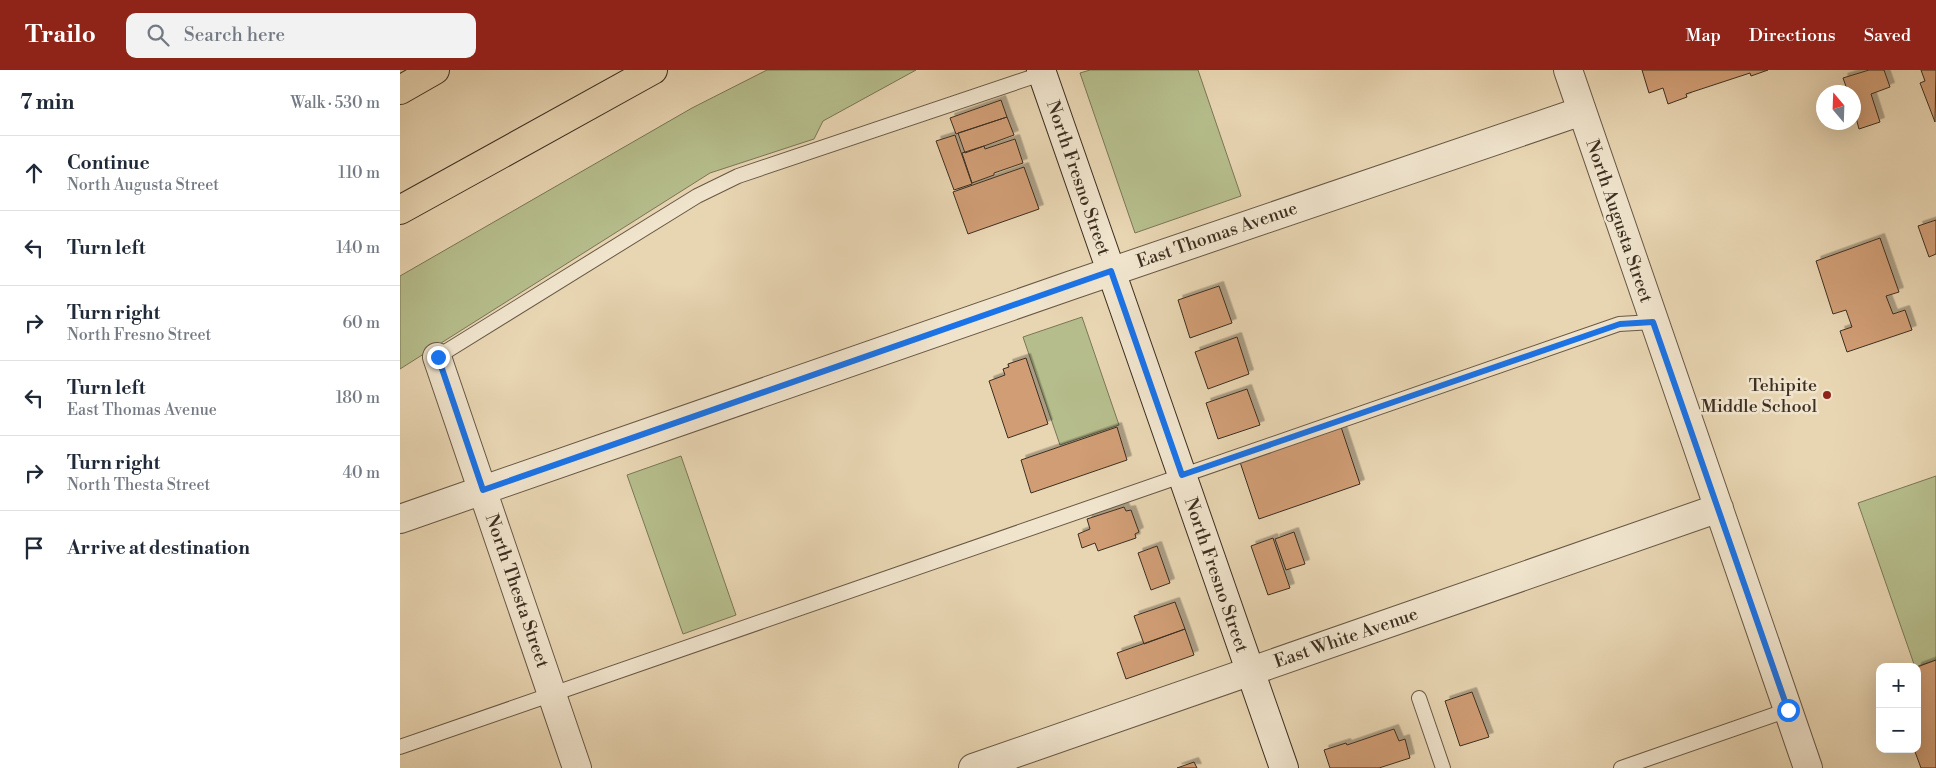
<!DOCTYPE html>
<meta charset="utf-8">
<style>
body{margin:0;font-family:"Libre Bodoni",serif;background:#f2f2f3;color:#1f2937}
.controls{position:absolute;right:15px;bottom:15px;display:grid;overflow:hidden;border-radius:10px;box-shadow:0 5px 20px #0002}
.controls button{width:45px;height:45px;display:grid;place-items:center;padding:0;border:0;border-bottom:1px solid #e0e1e3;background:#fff;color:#1f2937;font:25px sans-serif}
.compass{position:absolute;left:1416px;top:15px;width:45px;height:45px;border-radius:50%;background:#fff;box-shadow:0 5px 20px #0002;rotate:341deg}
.stop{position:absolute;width:15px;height:15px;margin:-11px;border:4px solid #1a73e8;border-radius:50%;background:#fff}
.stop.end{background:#1a73e8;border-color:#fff;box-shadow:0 1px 5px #0008}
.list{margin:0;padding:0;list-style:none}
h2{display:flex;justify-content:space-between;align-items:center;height:65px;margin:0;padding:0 20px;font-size:21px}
h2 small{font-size:16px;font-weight:400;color:#747a83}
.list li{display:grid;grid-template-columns:32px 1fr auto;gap:15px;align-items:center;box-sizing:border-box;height:75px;padding:0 20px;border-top:1px solid #e0e1e3}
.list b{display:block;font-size:19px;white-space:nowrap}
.list p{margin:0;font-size:16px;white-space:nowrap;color:#747a83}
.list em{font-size:16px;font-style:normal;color:#747a83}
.icon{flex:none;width:28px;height:28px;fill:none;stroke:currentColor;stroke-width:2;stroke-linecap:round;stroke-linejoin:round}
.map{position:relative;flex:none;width:1536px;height:698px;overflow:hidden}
header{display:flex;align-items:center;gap:30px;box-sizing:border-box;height:70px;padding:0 25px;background:#8f2418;color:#fff}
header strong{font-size:24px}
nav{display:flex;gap:28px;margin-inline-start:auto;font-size:18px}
.search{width:350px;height:45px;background:#f2f2f3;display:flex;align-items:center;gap:12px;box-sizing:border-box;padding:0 18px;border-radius:10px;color:#747a83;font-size:19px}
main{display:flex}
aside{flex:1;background:#fff}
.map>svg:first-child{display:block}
.green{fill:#b6bd8c;stroke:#7a7656}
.building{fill:#d09d74;stroke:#3d2f21;filter:url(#shadow)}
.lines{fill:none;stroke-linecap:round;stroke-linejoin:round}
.lane-casing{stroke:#685845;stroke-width:16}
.street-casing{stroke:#685845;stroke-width:30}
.secondary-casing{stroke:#3d2f21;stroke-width:30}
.highway-casing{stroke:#3d2f21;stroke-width:30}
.lane{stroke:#f0e4cd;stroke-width:14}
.street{stroke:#f0e4cd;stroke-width:28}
.secondary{stroke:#f0e4cd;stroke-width:28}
.highway{stroke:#e8d5b2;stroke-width:28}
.route{stroke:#1a73e8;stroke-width:6}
.poi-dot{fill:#8f2418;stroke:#f0e4cd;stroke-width:2}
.labels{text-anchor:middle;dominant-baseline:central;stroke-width:5;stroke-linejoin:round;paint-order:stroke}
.street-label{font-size:18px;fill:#3d2f21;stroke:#f0e4cd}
.poi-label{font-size:18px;fill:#3d2f21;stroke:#f0e4cd;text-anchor:end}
</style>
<header>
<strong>Trailo</strong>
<div class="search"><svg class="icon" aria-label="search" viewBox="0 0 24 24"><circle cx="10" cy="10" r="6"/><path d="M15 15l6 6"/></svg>Search here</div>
<nav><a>Map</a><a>Directions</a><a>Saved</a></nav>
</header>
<main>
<aside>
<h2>7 min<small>Walk · 530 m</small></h2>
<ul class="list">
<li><svg class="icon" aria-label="ahead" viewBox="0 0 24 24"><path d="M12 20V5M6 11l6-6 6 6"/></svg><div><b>Continue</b><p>North Augusta Street</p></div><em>110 m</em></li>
<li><svg class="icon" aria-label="left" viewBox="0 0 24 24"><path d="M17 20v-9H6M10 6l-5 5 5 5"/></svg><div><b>Turn left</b></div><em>140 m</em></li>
<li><svg class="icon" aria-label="right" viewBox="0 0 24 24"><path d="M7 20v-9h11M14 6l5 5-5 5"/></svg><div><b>Turn right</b><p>North Fresno Street</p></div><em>60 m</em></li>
<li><svg class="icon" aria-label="left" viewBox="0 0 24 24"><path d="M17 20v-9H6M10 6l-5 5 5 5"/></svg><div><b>Turn left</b><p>East Thomas Avenue</p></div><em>180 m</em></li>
<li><svg class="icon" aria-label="right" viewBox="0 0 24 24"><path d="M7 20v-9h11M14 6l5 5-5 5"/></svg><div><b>Turn right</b><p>North Thesta Street</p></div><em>40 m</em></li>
<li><svg class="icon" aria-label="arrive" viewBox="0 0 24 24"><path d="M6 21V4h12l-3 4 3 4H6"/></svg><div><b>Arrive at destination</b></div></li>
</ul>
</aside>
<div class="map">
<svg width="1536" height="698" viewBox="0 0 1536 698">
<defs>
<filter id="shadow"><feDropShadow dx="4.5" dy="-4.5" stdDeviation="0" flood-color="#0004"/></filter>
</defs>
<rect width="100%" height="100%" fill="#e8d5b2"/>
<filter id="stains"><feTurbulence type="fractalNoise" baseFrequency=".004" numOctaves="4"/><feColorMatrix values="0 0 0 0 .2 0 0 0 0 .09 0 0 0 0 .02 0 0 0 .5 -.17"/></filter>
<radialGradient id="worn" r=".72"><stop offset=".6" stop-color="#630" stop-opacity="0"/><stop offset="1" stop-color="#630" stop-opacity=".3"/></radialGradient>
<path class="green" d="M367 0H516L423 51 414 69 310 103 0 299V206L292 38Z
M690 0H798L841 126 735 163 680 3Z
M682 247 719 355 660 375 623 267Z
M281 386 336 545 283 564 227 405Z
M1536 406V590L1515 597 1458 433Z"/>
<path class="building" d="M1242 0H1368L1351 6 1350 3 1286 24 1287 27 1268 34 1263 18 1249 23Z
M1469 0H1484L1490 17 1471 24 1480 52 1459 59 1454 40V22H1448L1443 8Z
M1521 0H1536L1535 52 1520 13 1525 11Z
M601 30 607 47 556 64 550 48Z
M607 47 614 65 565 83 558 63Z
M555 65 572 114 554 120 536 71Z
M615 69 623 93 594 103V105L572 113 562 83 584 76 585 79Z
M624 97 639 139 568 164 553 122Z
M1536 150V184L1529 187 1518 156Z
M1480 168 1499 222 1486 226 1493 244 1505 240 1512 260 1447 282 1440 261 1452 257 1446 240 1433 244 1416 191Z
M819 216 832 253 790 268 778 230Z
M837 267 849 304 808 319 795 282Z
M626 288 648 354 608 368 589 311 605 305 603 299 609 297 608 294Z
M847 319 860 355 818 369 806 333Z
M717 357 727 390 631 423 621 390Z
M941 357 960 414 859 449 840 392Z
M724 437 726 441 731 440 739 462 735 464 736 468 698 481 695 473 682 478 678 464 690 459 687 449Z
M894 462 905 494 886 500 875 469Z
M873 468 890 518 868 525 851 476Z
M757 476 770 513 751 520 738 483Z
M775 532 785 559 744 574 734 546Z
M785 559 794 585 726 609 717 583Z
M1536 590V698H1521L1514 679H1517V597Z
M1072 622 1089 667 1060 676 1045 631Z
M994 659 999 671 1005 669 1010 688 979 698H930L924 680 946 673 947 675Z
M794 692 797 698H777Z"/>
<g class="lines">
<g class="lane-casing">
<path id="lane" d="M37 287 297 126 338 106 647 2
M1019 628 1043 698
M0 677 1219 254 1253 252
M1221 698 1388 640"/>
</g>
<g class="street-casing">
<path id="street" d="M1168 0 1408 698
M37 287 177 698
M0 449 672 215 1182 41
M573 698 1319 438"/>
</g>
<g class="secondary-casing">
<path id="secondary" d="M641 0 884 698"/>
</g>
<g class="highway-casing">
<path id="highway" d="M0 20 35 0
M0 140 253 0"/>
</g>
<use href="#lane" class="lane"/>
<use href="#street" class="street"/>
<use href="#secondary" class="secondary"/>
<use href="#highway" class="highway"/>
</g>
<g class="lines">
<path class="route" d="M38 287 83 420 711 201 782 405 1220 254 1253 252 1388 640"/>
</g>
<circle class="poi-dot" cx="1427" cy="325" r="5"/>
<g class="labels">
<g class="street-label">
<text transform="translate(678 108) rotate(71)">North Fresno Street</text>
<text transform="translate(1219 151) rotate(71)">North Augusta Street</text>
<text transform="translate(817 165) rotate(-19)">East Thomas Avenue</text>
<text transform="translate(816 505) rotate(71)">North Fresno Street</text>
<text transform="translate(117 521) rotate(71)">North Thesta Street</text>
<text transform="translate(946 568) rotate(-19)">East White Avenue</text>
</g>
<g class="poi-label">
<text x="1417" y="315">Tehipite<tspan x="1417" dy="21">Middle School</tspan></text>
</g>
</g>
<rect width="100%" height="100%" filter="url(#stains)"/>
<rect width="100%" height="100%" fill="url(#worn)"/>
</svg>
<div class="controls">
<button>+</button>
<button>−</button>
</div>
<svg class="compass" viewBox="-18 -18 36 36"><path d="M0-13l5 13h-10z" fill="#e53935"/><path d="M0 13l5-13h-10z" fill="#747a83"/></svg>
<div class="stop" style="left:1388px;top:640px"></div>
<div class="stop end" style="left:38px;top:287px"></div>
</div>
</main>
